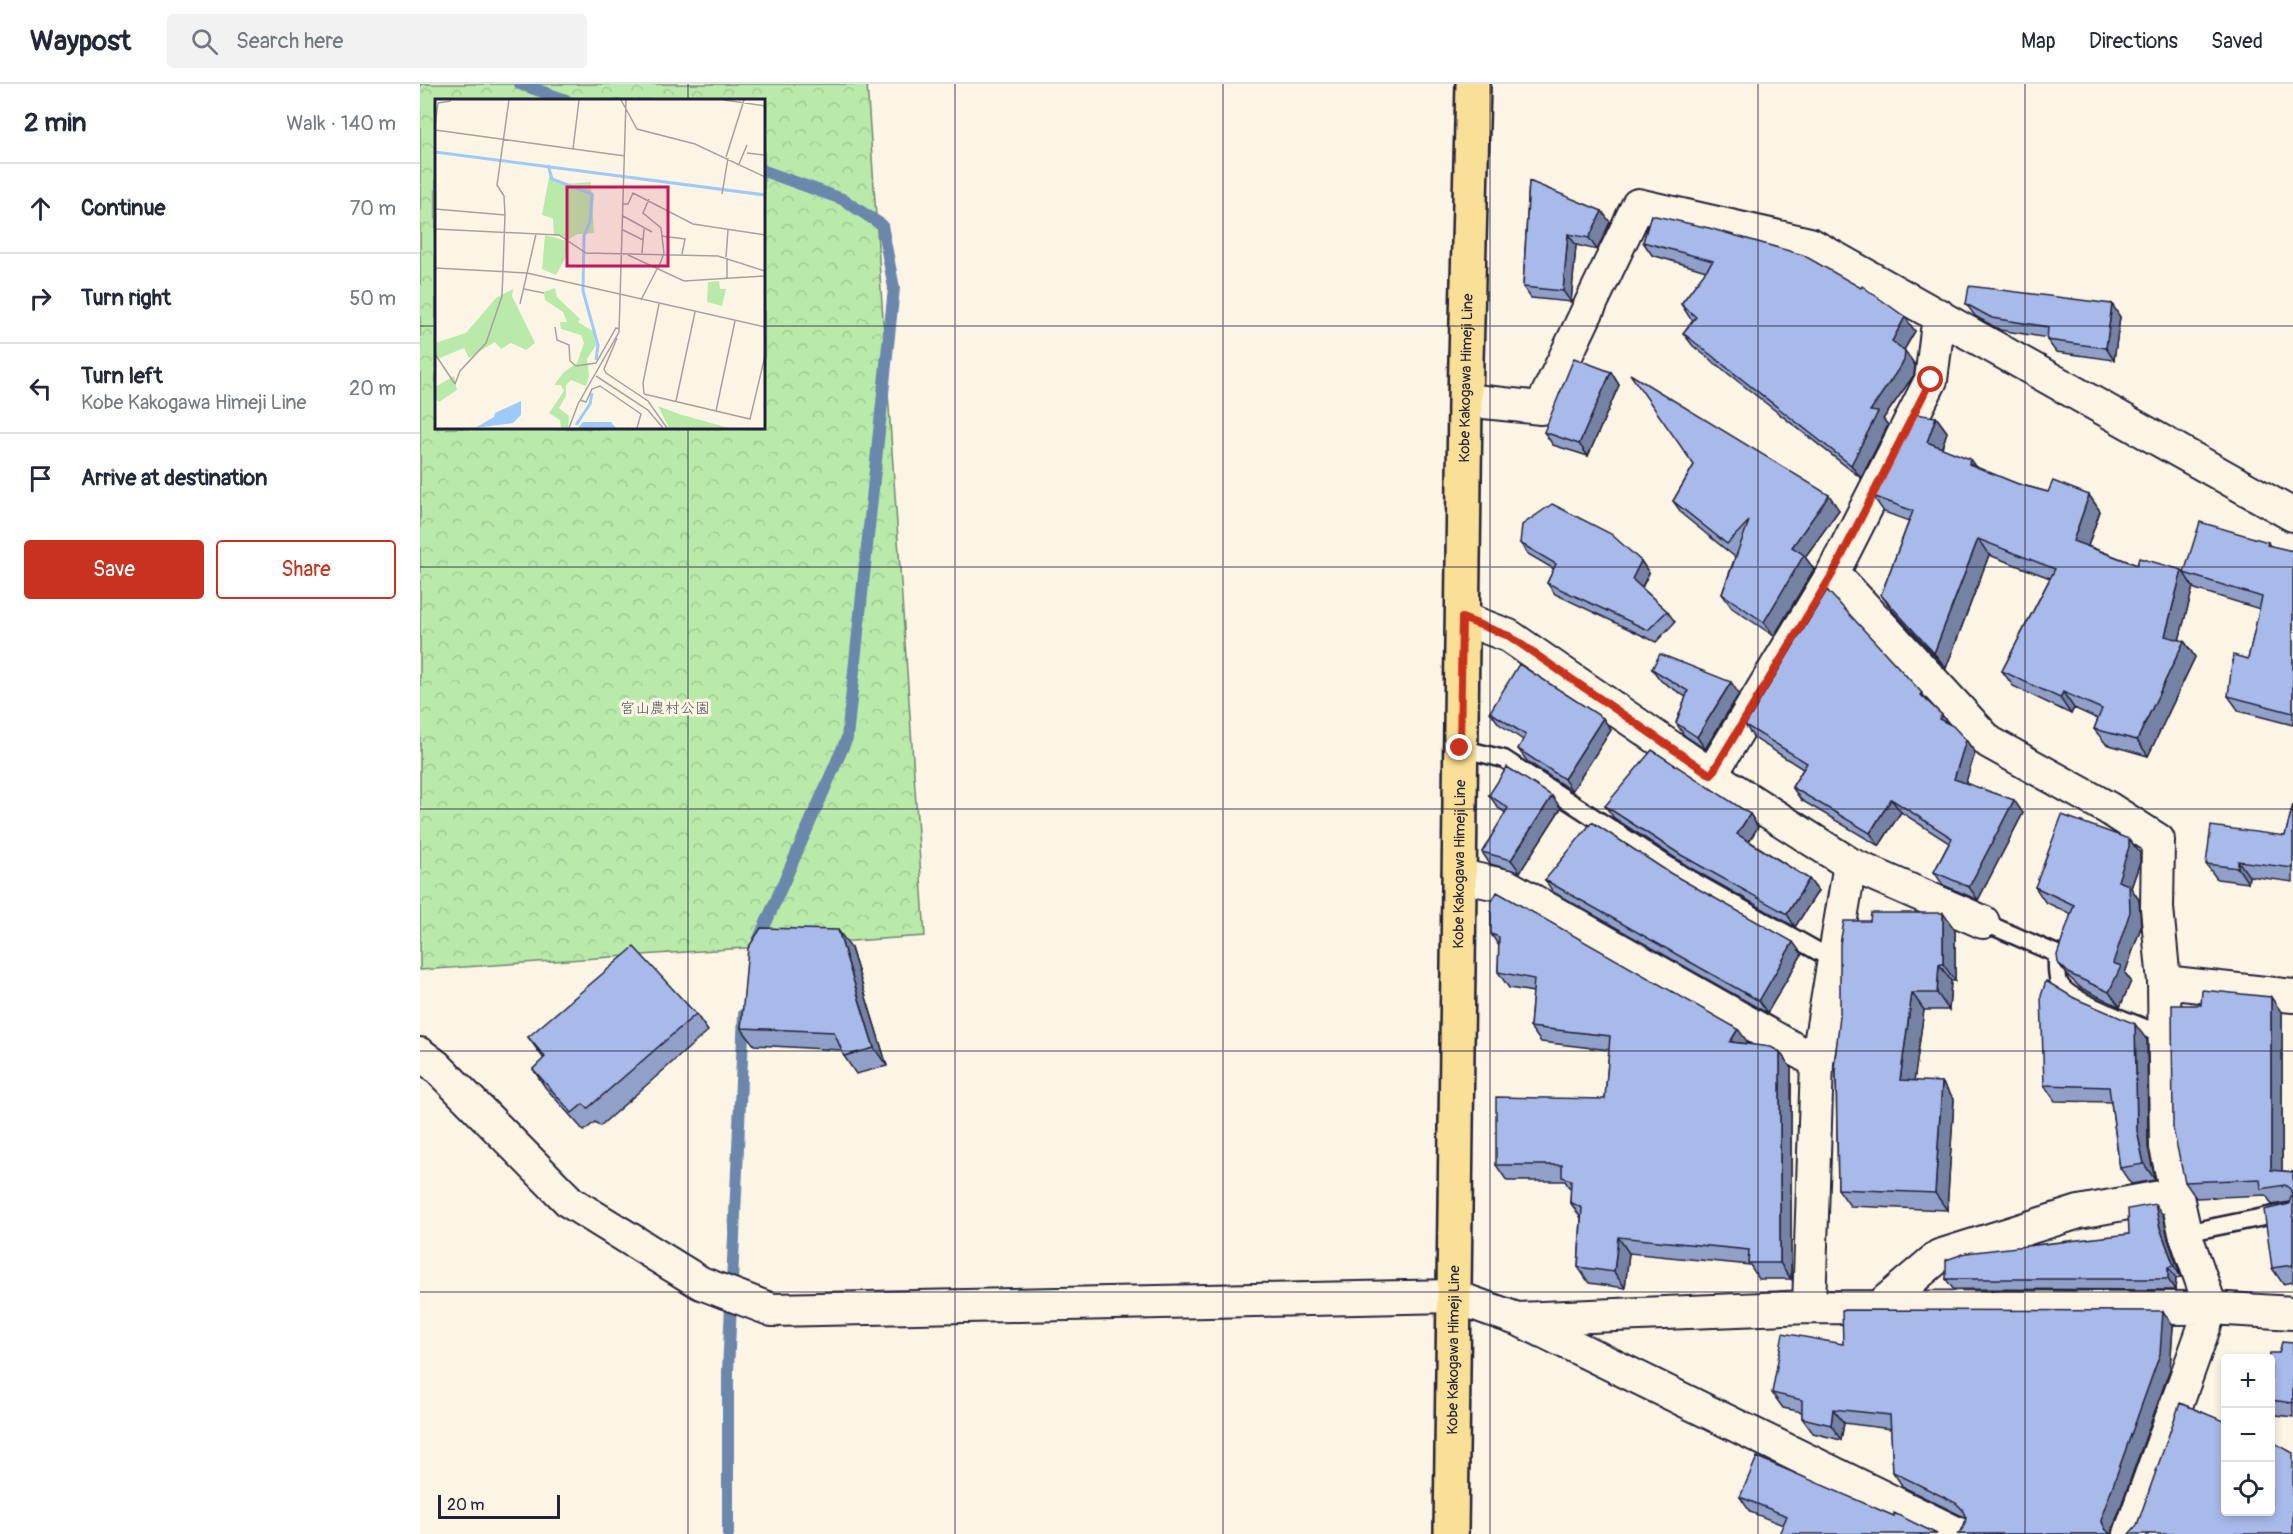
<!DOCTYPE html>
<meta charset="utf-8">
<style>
body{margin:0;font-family:Pangolin,"Klee One",sans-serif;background:#f2f2f3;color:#1f2937}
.controls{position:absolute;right:18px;bottom:18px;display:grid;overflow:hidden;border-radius:6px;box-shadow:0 3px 9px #0003}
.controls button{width:54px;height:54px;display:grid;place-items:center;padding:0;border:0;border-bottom:2px solid #e0e1e3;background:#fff;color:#1f2937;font:30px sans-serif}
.scale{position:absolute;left:18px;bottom:15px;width:122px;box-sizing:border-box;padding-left:6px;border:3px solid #22223b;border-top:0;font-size:16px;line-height:21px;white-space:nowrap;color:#22223b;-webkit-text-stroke:4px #fcf5e5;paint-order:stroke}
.stop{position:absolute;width:18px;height:18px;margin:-14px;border:4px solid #c8321e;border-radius:50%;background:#fff}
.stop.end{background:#c8321e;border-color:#fff;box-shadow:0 2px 6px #0008}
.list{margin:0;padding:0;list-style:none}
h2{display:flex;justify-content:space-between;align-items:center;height:78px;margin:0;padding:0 24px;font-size:26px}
h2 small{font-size:20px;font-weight:400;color:#747a83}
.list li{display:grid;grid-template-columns:39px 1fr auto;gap:18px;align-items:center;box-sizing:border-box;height:90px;padding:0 24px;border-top:2px solid #e0e1e3}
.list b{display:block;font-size:22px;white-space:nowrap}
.list p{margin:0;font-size:20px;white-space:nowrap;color:#747a83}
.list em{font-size:20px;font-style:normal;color:#747a83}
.actions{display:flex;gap:12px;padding:18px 24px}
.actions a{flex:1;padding:14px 0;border:2px solid #c8321e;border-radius:6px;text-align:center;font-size:21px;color:#c8321e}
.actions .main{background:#c8321e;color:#fff}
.icon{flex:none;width:33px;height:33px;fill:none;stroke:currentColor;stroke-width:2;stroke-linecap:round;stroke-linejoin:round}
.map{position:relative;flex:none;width:1873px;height:1450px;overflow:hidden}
header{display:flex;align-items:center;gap:36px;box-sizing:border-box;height:84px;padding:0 30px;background:#fff;border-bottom:2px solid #e0e1e3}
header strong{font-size:28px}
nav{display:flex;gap:33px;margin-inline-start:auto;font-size:21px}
.search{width:420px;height:54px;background:#f2f2f3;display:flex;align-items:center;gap:15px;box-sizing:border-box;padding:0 21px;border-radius:6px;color:#747a83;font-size:22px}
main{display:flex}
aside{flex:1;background:#fff}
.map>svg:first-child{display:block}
.park{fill:url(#park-crowns);stroke:#6e8672;stroke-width:1.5;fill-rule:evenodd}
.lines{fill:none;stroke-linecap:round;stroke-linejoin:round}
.stream{stroke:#6c87ac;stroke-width:12}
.lane-casing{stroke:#22223b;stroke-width:21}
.street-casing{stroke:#22223b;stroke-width:36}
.primary-casing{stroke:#22223b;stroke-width:38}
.lane{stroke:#fcf5e5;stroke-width:16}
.street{stroke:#fcf5e5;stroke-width:32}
.primary{stroke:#fadf96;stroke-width:33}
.wall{fill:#90a0c8;stroke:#22223b;stroke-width:1.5}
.shaded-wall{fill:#7682a3;stroke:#22223b;stroke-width:1.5}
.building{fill:#a8bae9;stroke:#22223b;stroke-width:1.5}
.route{stroke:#c8321e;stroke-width:8}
.grid{fill:none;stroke:#22223b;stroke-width:1.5;stroke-opacity:0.55}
.labels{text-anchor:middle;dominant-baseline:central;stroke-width:6;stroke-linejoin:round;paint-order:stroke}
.street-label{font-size:15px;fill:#22223b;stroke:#fcf5e5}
.park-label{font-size:15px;fill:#485457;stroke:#fcf5e5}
.inset-river{fill:none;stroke:#9ecaf8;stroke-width:3}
.inset-road{fill:none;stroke:#a5a1a1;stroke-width:1.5}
.view{fill:#c2185b;fill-opacity:0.15;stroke:#c2185b;stroke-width:3}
.inset-edge{fill:none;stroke:#22223b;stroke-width:3}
</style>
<header>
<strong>Waypost</strong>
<div class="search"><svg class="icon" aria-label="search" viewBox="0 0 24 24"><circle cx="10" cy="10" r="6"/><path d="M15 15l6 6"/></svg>Search here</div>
<nav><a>Map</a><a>Directions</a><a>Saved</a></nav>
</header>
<main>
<aside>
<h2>2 min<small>Walk · 140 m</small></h2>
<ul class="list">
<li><svg class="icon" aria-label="ahead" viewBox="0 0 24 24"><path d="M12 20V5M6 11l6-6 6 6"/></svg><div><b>Continue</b></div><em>70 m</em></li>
<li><svg class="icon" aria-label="right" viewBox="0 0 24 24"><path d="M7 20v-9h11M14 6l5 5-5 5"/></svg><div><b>Turn right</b></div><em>50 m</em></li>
<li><svg class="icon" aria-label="left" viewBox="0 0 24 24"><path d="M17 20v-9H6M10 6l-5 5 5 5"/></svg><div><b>Turn left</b><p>Kobe Kakogawa Himeji Line</p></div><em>20 m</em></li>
<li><svg class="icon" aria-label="arrive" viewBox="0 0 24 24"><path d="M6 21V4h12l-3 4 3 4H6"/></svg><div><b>Arrive at destination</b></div></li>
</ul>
<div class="actions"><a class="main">Save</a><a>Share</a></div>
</aside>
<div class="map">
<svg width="1873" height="1450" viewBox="0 0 1873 1450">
<defs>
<pattern id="park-crowns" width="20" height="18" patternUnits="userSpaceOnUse" patternTransform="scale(1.5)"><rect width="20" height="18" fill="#b9eaaa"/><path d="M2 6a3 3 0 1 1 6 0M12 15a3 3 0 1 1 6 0" fill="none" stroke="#9fc893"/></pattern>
</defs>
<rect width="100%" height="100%" fill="#fcf5e5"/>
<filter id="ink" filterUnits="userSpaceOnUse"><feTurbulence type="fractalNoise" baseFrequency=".0167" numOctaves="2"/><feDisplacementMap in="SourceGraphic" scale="12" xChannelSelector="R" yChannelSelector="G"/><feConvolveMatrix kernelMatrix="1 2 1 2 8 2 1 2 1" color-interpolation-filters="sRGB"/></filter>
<g filter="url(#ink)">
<path class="park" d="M0 0H447L505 852 0 886ZM16 16H344V344H16Z"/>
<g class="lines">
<path class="stream" d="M100 0 146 16
M338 857 427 654 474 204 462 141 422 115 344 87
M308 1450V1287L324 930"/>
<g class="lane-casing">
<path id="lane" d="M1040 664 1084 675 1264 792 1415 877
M1563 838 1637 870C1637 879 1636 890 1639 898 1645 917 1724 943 1744 951
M1765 1149 1873 1127"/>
</g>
<g class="street-casing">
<path id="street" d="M1519 231 1511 296 1413 489 1569 658 1688 724 1738 756 1737 824 1744 898 1746 1063 1765 1149 1791 1224 1710 1450
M1045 316 1121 324 1218 121 1390 160 1873 431
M1042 534 1089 552 1291 691 1430 780 1563 838
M1291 691 1413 489
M1040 792 1087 802 1397 978
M1744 898 1873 912
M0 970 16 982 150 1118 281 1199 352 1226 1033 1212 1097 1235 1389 1223 1791 1224 1873 1229
M1389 1223 1397 978 1430 780
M1459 1223 1519 1172 1659 1128 1757 1110
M1100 1236 1538 1450"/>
</g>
<g class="primary-casing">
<g id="primary">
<path id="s1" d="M1031 1450 1045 316 1053 0"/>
</g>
</g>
<use href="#lane" class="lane"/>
<use href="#street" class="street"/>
<use href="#primary" class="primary"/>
</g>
<path class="wall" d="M1109 97 1190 138 1177 166 1156 161 1151 218 1111 214 1103 203Z
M1231 131 1495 247 1484 266 1495 281 1494 291 1463 335 1468 341 1441 394 1273 262 1263 249 1273 236 1270 234 1261 220 1286 187 1232 171 1223 158Z
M1546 220 1700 233 1694 276 1636 268 1627 256 1628 254 1580 246 1555 232Z
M1191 288 1199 301 1168 372 1133 361 1124 348Z
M1516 333 1527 348 1522 364 1555 383 1598 400 1628 408 1669 411 1680 427 1668 462 1717 481 1764 489 1848 458 1850 462 1873 467V641L1819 627 1808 612 1828 575 1840 525 1775 505 1773 503 1759 556 1764 557 1775 573 1728 672 1686 660 1674 645 1678 635 1654 624 1651 630 1593 602 1582 587 1630 494 1569 471 1526 584 1472 526 1461 511 1489 437 1464 428 1453 412Z
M1274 381 1419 426 1385 473 1394 485 1354 552 1312 524 1302 510 1315 473 1263 431 1253 417Z
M1100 459 1221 477 1229 489 1222 504 1247 527 1255 538 1236 558 1135 510 1127 499 1134 485 1108 470Z
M1232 585 1319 610 1285 665 1264 651 1256 639 1266 613 1241 597Z
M1509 619 1522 631 1529 640 1546 656 1555 669 1545 699 1603 729 1558 816 1523 801 1514 788 1529 759 1481 728 1459 762 1381 716 1372 703 1383 685 1334 654 1325 641Z
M1070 628 1191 646 1152 707 1107 677 1098 665 1103 656 1079 640Z
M1069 711 1141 724 1100 788 1070 780 1062 768 1086 729 1078 724Z
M1873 721V798L1829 792 1828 799 1797 795 1786 780 1865 752Z
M1185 722 1330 730 1338 743 1329 757 1389 795 1398 807 1375 843 1269 783 1194 734Z
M1720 769V778L1711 804 1719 816 1721 843 1705 889 1711 897 1700 923 1661 904 1649 893 1638 879 1651 830 1625 818 1615 803Z
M1125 796 1382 870 1347 929 1133 808Z
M1071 819 1371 984V1195H1339L1330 1181 1209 1169 1205 1204 1169 1199 1158 1183 1161 1134 1150 1118 1151 1106 1145 1097H1087L1076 1081 1185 1015 1189 966 1121 958 1110 943 1113 908 1089 904 1078 888 1079 862 1071 850Z
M1450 837 1535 846V897H1531L1529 926H1504L1494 996 1534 1015 1527 1126 1430 1122 1418 1105 1416 988 1414 985Z
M431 864 467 982 436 990 424 972 421 966 334 961 321 944Z
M1654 914 1727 956 1728 1063 1735 1096 1711 1100 1700 1084 1691 1018 1635 1017 1624 1001Z
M1862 929V1087L1873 1088V1198L1863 1200 1852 1184 1869 1118 1852 1121 1846 1111 1776 1114 1765 1098Z
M276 930 288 947 180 1042 175 1038 164 1047 125 1003 113 985 124 975 108 953Z
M1743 1131 1748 1155 1761 1193 1756 1194 1755 1206 1533 1205 1526 1195 1709 1150Z
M1753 1242 1750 1285 1693 1444 1692 1450H1538L1544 1443 1546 1434 1483 1403 1473 1388 1471 1345 1424 1339 1421 1356 1393 1349 1382 1334V1328L1363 1324 1352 1309 1423 1260Z
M1873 1259V1333L1856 1331 1851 1323V1275Z
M1320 1413 1517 1450 1363 1441 1330 1428Z"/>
<path class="shaded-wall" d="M1182 127 1190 138 1177 166 1169 154Z
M1148 150 1156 161 1151 218 1143 207Z
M1692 220 1700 233 1694 276 1686 264Z
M1485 233 1495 247 1481 271 1472 257Z
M1485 267 1495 281 1494 291 1463 335 1468 341 1441 394 1431 381 1450 327Z
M1191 288 1199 301 1168 372 1159 360Z
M1516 333 1527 348 1518 374 1507 358Z
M1550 375 1561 391 1549 380Z
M1409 411 1419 426 1385 473 1394 485 1354 552 1344 538 1372 463Z
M1669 411 1680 427 1664 473 1653 457Z
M1558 455 1569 471 1526 584 1514 569Z
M1221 477 1229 489 1220 506 1212 495Z
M1762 486 1773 503 1756 568 1745 552Z
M1764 557 1775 573 1728 672 1717 656Z
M1311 598 1319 610 1285 665 1277 653Z
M1643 608 1654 624 1651 630 1640 614Z
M1522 631 1531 644 1519 635Z
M1183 634 1191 646 1152 707 1144 695Z
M1546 656 1555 669 1543 708 1534 695Z
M1132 712 1141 724 1100 788 1091 776Z
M1471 715 1481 728 1459 762 1450 749Z
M1594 716 1603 729 1558 816 1549 803Z
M1330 730 1338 743 1326 762 1317 750Z
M1709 755 1720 769V778L1711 804 1719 816 1721 843 1705 889 1711 897 1700 923 1689 908 1693 879 1698 797Z
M1818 777 1829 792 1828 799 1818 784Z
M1389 795 1398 807 1375 843 1367 830Z
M1523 829 1535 846V897L1523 880Z
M418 846 431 864 467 982 454 964Z
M1373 858 1382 870 1347 929 1339 917Z
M1519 880 1531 897 1529 926 1517 909Z
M1492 909 1504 926 1492 1013 1480 996Z
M1851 913 1862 929V1102L1851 1086Z
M1715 940 1727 956 1728 1063 1735 1096 1724 1080 1717 1047Z
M1318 945 1329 960 1310 958Z
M1360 968 1371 984V1195L1360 1179Z
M1522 998 1534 1015 1527 1126 1515 1109Z
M1735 1120 1743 1131 1748 1155 1761 1193 1754 1182 1740 1144Z
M1198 1153 1209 1169 1205 1204 1194 1188Z
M1748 1183 1756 1194 1755 1206 1748 1195Z
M1743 1227 1753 1242 1750 1285 1693 1444 1692 1450H1688L1682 1438 1683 1429Z
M1413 1325 1424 1339 1421 1356 1411 1341Z"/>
<path class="building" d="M1109 97 1182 127 1169 154 1148 150 1143 207 1103 203Z
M1231 131 1289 144 1383 171 1441 204 1442 202 1485 233 1472 257 1485 267 1484 277 1450 327 1458 328 1431 381 1263 249 1276 233 1261 220 1293 177 1223 158Z
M1549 202 1692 220 1686 264 1627 256 1628 243 1572 234 1546 220Z
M1154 274 1191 288 1159 360 1124 348Z
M1210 290 1409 411 1372 463 1384 471 1344 538 1302 510 1329 437 1307 460 1253 417 1274 381Z
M1495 330 1516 333 1507 358 1550 375 1549 380 1598 400 1628 408 1633 397 1669 411 1653 457 1717 481 1719 474 1762 486 1745 552 1764 557 1717 656 1674 645 1682 625 1643 608 1640 614 1582 587 1635 485 1558 455 1514 569 1461 511 1493 427 1453 412Z
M1132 420 1191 450 1221 477 1212 495 1247 527 1228 546 1127 499 1136 480 1100 459 1102 441Z
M1780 438 1848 458 1847 461 1873 467V629L1808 612 1813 571 1828 575 1842 513 1764 489Z
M1407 506 1502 609 1501 611 1522 631 1519 635 1533 642 1546 656 1534 695 1594 716 1549 803 1514 788 1532 754 1471 715 1450 749 1372 703 1387 679 1325 641Z
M1240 570 1311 598 1277 653 1256 639 1268 607 1232 585Z
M1099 580 1183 634 1144 695 1098 665 1106 651 1070 628Z
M1232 666 1330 730 1317 750 1389 795 1367 830 1261 771 1185 722Z
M1087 683 1132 712 1091 776 1062 768 1088 724 1069 711Z
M1873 721V784L1818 777V784L1786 780 1791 742 1865 752Z
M1642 731 1709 755V763L1698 797 1709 801 1710 828 1693 879 1701 882 1689 908 1650 890 1638 879 1637 871 1654 821 1615 803Z
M1172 738 1250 789 1373 858 1339 917 1125 796Z
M1077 808 1318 945 1310 958 1351 963 1360 968V1179H1328L1329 1166 1198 1153 1194 1188 1158 1183 1162 1124 1150 1118 1151 1096 1142 1093V1081H1076V1013L1185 1015 1190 952 1110 943 1114 895 1078 888 1079 853 1071 850V819Z
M1451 829H1523V880H1519L1517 909H1492L1480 996 1522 998 1515 1109 1418 1105 1416 985H1414L1420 931V860L1424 837H1450Z
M341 844 418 846 454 964 424 972 414 948 321 944 328 864Z
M214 863 276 930 168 1024 163 1020 152 1029 113 985 125 973 108 953Z
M1626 897 1654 914 1715 940 1717 1047 1724 1080 1700 1084 1689 1003 1624 1001 1621 912Z
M1782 906 1851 913V1086L1873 1088V1181L1852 1184 1844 1126 1869 1120 1872 1110 1870 1105 1865 1101 1841 1105 1840 1095 1765 1098 1753 1045 1752 921H1781Z
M1735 1120 1740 1144 1754 1182 1748 1183V1195H1526V1176L1546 1169 1709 1150 1708 1125Z
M1422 1226 1743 1227 1740 1270 1683 1429 1682 1438 1686 1446 1691 1450H1538L1544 1443 1546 1434 1542 1425 1536 1419 1473 1388 1470 1331 1413 1325 1411 1341 1382 1334V1316L1352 1309 1363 1249 1423 1260Z
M1862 1258 1873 1259V1319L1851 1316V1275H1849L1850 1269H1859Z
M1760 1319 1806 1338V1428H1851V1357L1873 1369V1450H1709L1717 1441Z
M1337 1373 1474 1432V1429L1517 1450H1359L1367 1432 1320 1413Z"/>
</g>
<g class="lines" filter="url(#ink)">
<path class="route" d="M1040 664 1042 534 1089 552 1291 691 1413 489 1511 296"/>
</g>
<path class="grid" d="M268 0V16M535 0V1450M803 0V1450M1070 0V1450M1338 0V1450M1605 0V1450M0 242H16M344 242H1873M268 344V1450M0 483H1873M0 725H1873M0 967H1873M0 1208H1873"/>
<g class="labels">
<g class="street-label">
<text stroke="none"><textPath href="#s1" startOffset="1156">Kobe Kakogawa Himeji Line</textPath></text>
<text stroke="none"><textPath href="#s1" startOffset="670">Kobe Kakogawa Himeji Line</textPath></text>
<text stroke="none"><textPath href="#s1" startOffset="184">Kobe Kakogawa Himeji Line</textPath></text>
</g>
<g class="park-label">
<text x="245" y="624">宮山農村公園</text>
</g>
</g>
<g transform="translate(15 15)">
<rect width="330" height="330" fill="#fcf5e5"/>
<path d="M284 182 285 190H291L287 207 272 203 273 183Z" fill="#b9eaaa"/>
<path d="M114 78 159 96 157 125 133 141 122 135 119 120 107 116ZM110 136 132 142 130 160 121 176 107 170ZM120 189 122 198 145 220 143 223 158 232 161 246 152 260 154 277 151 287 136 281 131 286V297L124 309 134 317 133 329H126L125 321 114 314 129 292 126 286H119L129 273 142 264 149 244 146 236 126 230 125 223H132L128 213 110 201 109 193ZM78 190 77 197 100 244 91 251 76 244 66 250 60 243 34 259 29 249 0 261V244L31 234 61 199ZM19 277 22 291 4 303 0 300V288ZM223 307 244 315 294 329H234Z" fill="#b9eaaa"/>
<path d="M156 83 159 134 119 137 116 86Z" fill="#b9eaaa"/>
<path d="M86 302V316L78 324 40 329 59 318 60 314ZM148 323H176L181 329H143Z" fill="#9ecaf8"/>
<path class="inset-river" d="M0 53 330 96M113 66 117 80 157 95 155 123 149 137 148 192 163 246 161 261M141 326 155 305 157 294"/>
<path class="inset-road" d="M186 1 202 30 260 45 330 78M289 1 330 7M0 27 3 4 16 2M0 31 190 57M138 50 144 1M312 54 330 56M291 58 309 1M304 65 312 46M287 95 293 59M214 100 208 114 226 129 229 154 223 170M188 105H193L198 94 258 125 330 136M0 110 70 116M188 117 217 133M0 130 124 136 151 154 283 157 330 172M188 131 208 141M226 137 250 140 247 155M207 154 209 130M193 156 249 182 330 177M291 158 293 131M0 169 92 174 330 228M292 180V159M89 190 109 194M206 201 222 170M85 205 101 135M120 228 122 241 134 246 135 262 141 267 161 264 181 229 184 230M182 239 169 270 171 274 213 302 232 329M0 255 20 285M161 277 213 311 228 329M20 285 25 272 51 244 67 197 70 116 69 97 62 86 74 1M209 295 315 320 330 257M209 295 208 284 224 205M145 301 151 303 157 290 165 287 206 315 202 329M241 302 260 213M281 312 300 222M134 329 143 305 184 233 191 1"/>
<path class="view" d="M132 88H233V167H132Z"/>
<rect width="330" height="330" class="inset-edge"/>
</g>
</svg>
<div class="controls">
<button>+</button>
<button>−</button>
<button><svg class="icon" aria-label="locate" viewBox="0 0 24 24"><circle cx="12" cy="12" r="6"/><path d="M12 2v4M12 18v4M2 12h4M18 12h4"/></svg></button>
</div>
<div class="scale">20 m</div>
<div class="stop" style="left:1511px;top:296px"></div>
<div class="stop end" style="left:1040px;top:664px"></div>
</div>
</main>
